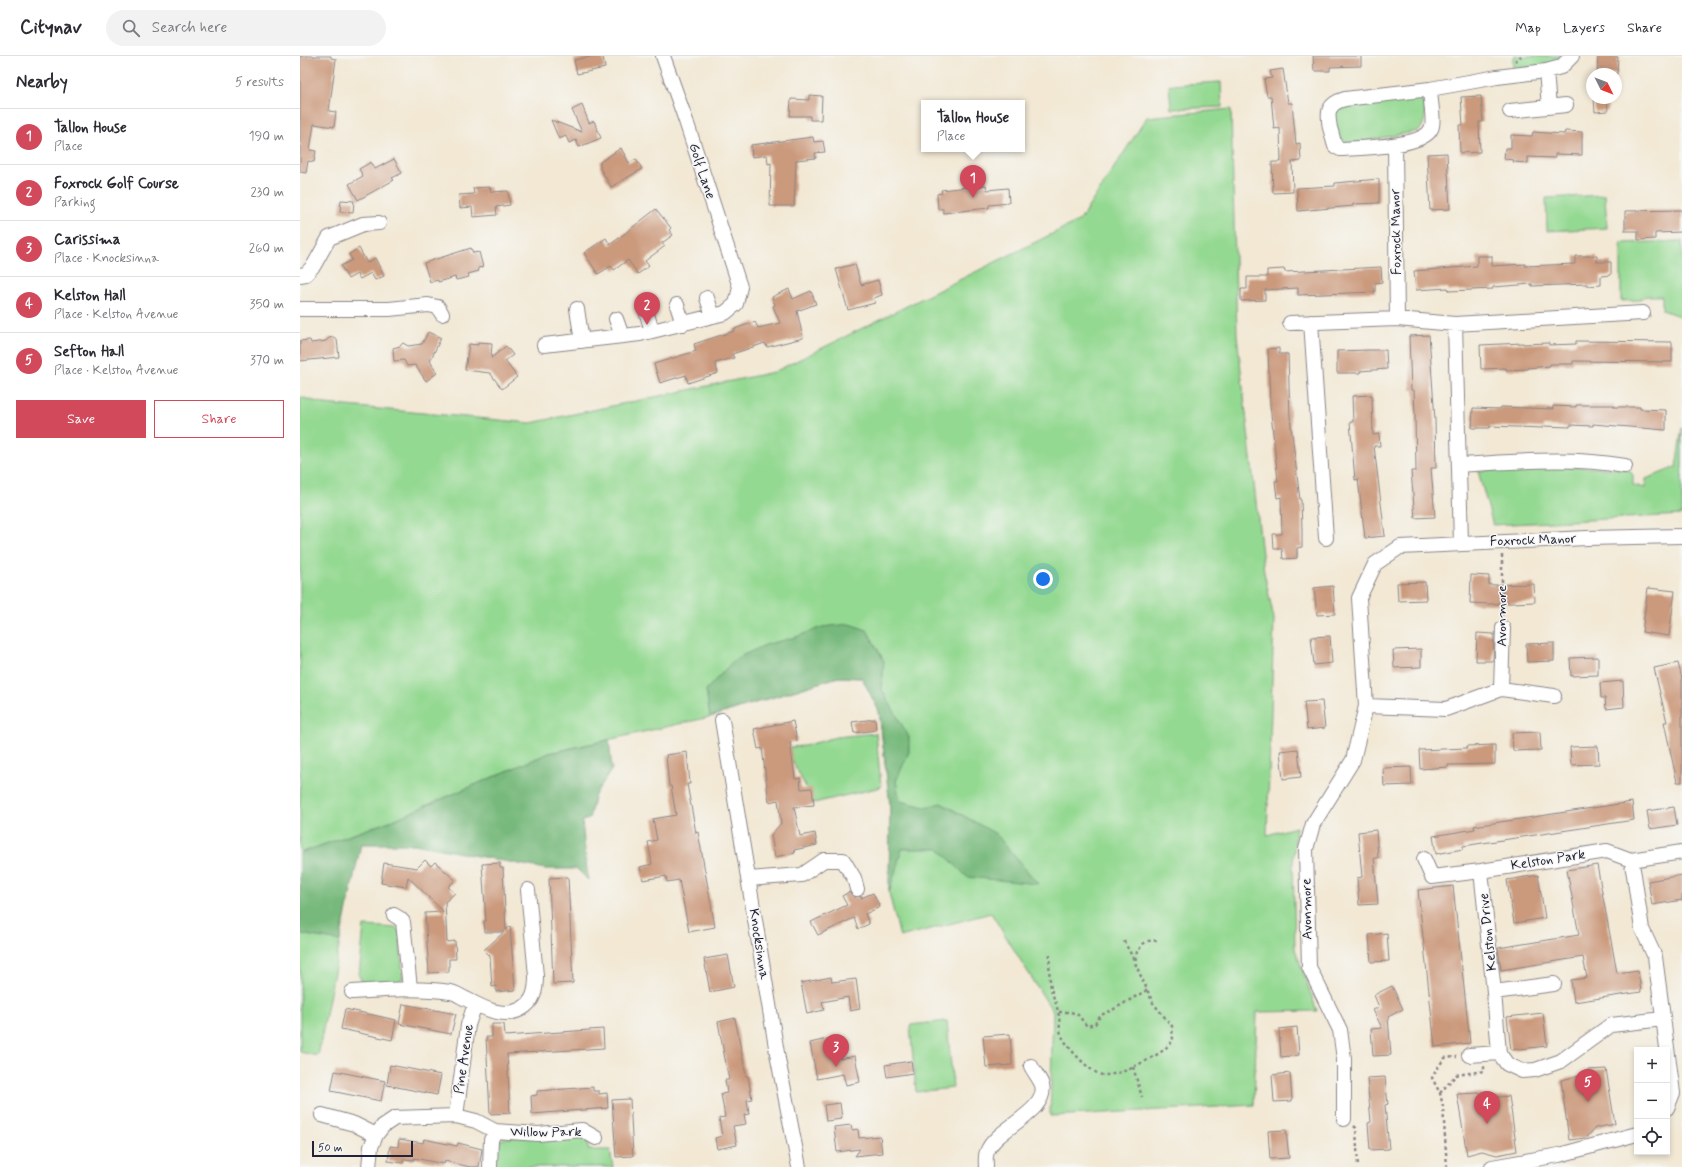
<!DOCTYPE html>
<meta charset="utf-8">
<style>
body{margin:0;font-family:Mynerve,sans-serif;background:#f2f2f3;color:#2b2b33}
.controls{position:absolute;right:12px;bottom:12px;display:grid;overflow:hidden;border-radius:0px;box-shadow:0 2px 6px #0003}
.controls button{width:36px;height:36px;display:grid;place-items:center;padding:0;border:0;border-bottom:1px solid #e1e1e2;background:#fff;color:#2b2b33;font:20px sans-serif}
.compass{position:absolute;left:1286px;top:12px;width:36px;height:36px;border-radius:50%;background:#fff;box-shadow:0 2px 6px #0003;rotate:132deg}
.scale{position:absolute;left:12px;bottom:10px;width:101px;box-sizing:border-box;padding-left:4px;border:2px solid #22223b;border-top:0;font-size:11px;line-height:14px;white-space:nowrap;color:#22223b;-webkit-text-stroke:3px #f6f6f2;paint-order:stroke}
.you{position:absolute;left:743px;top:523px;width:14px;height:14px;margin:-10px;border:3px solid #fff;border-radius:50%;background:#1a73e8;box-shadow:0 0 0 6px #1a73e833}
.badge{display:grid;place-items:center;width:26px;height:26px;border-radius:50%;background:#d1495b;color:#fff;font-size:13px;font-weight:700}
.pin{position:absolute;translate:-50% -33px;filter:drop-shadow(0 1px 2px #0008)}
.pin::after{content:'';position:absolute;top:21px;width:14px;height:12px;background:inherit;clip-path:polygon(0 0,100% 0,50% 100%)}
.popup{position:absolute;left:621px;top:44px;width:104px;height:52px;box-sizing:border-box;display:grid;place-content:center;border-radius:0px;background:#fff;filter:drop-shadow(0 1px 3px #0005);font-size:13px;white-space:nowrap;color:#7c7c81}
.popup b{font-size:15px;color:#2b2b33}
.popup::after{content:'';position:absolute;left:50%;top:100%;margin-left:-8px;border:8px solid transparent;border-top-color:#fff}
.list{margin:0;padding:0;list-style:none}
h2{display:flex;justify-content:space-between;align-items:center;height:52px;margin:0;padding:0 16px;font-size:17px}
h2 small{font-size:13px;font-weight:400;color:#7c7c81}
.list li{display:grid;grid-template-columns:26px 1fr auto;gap:12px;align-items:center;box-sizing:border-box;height:56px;padding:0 16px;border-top:1px solid #e1e1e2}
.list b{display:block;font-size:15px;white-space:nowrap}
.list p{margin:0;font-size:13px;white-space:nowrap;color:#7c7c81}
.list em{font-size:13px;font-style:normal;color:#7c7c81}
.actions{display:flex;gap:8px;padding:12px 16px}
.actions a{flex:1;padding:9px 0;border:1px solid #d1495b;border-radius:0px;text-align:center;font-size:14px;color:#d1495b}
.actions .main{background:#d1495b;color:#fff}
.icon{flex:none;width:22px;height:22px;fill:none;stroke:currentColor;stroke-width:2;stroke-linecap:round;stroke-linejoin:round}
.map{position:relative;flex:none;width:1382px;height:1111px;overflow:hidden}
header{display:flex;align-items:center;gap:24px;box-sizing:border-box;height:56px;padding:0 20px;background:#fff;border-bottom:1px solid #e1e1e2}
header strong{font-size:19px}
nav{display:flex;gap:22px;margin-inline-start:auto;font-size:14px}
.search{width:280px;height:36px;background:#f2f2f3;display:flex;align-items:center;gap:10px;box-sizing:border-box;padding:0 14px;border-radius:22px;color:#7c7c81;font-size:15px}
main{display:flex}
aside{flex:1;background:#fff}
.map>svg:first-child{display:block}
.green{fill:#94d992;stroke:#5b7e66}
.forest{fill:#77b97c;stroke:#4c6e5c}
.building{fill:#cb997c}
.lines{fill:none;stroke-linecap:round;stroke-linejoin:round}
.minor-casing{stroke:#8a8588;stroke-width:16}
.path{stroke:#8a8588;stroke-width:2.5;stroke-dasharray:3 3;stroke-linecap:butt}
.minor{stroke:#fff;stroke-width:14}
.labels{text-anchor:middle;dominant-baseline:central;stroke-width:3;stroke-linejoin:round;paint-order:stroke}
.street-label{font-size:14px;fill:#22223b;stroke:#f6f6f2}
</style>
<header>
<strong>Citynav</strong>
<div class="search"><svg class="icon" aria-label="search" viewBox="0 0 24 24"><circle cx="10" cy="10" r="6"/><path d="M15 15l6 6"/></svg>Search here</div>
<nav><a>Map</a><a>Layers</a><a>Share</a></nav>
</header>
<main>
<aside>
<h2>Nearby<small>5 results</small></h2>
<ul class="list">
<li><span class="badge">1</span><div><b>Tallon House</b><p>Place</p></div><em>190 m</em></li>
<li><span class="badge">2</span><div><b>Foxrock Golf Course</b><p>Parking</p></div><em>230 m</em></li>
<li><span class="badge">3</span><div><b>Carissima</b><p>Place · Knocksinna</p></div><em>260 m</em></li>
<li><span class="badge">4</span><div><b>Kelston Hall</b><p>Place · Kelston Avenue</p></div><em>350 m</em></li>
<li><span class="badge">5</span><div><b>Sefton Hall</b><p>Place · Kelston Avenue</p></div><em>370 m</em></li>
</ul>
<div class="actions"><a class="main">Save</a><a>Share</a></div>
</aside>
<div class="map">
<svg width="1382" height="1111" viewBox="0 0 1382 1111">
<rect width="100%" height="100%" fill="#f6f6f2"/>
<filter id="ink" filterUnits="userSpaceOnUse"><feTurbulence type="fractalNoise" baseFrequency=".025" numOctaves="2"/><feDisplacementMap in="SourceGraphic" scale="8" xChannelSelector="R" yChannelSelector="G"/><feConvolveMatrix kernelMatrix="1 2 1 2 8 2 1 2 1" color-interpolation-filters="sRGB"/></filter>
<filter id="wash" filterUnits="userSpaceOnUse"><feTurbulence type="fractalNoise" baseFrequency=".012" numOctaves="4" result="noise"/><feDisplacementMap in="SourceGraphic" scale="16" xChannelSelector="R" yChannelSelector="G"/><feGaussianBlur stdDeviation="0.9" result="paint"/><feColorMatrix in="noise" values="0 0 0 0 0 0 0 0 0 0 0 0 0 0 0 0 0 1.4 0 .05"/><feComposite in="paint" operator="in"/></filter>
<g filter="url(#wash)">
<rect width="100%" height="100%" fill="#f2e8d4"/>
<path class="green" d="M1213 0H1263C1250 12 1230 11 1213 12Z
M921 26 922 51 871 53 869 29Z
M1117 40C1128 49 1127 65 1119 75L1048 88 1041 85C1037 73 1029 60 1040 50Z
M931 53 937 279 964 516 974 563 967 779 996 771 993 806 995 893 1017 955 957 956 954 1049 750 1060 753 956 691 857 600 881 589 837 590 749 579 655 562 622 538 621 410 661 249 697 93 764 0 797V341L25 348 231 367 474 316 780 164 847 61Z
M1305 139 1307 172 1247 175 1246 142Z
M1382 185V261L1362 254V240H1346L1340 244 1321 245V187Z
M1382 372V459L1193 469 1178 415 1251 410 1328 413 1333 419V429L1345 432 1346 423 1376 411Z
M576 677 581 731 514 747 489 698 491 691 504 690 536 681Z
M64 870 97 872 100 880 103 922 94 929H64L59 920Z
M0 877 40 885 18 1000 0 996Z
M647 965 653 1032 616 1036 610 969Z
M285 1079 288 1082V1094H310L313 1111H194L197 1086 205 1082Z"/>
<path class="forest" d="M549 568 567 574 584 605 582 634 609 681V696L596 725 600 745 625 751 641 747 696 778 738 828 667 821 639 793H602L589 837 590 749 579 655 562 622 538 621 410 661 406 634 435 603 465 589 496 581 522 571Z
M309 684 312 713 295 739 289 763 282 765 288 824 277 813H245L115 788H61L40 885 0 878V797L93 764 249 697Z"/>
<g id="blocks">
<path class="building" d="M0 0H31V2L36 3 29 55 36 56 34 71 14 68 10 94 16 95 14 106 8 105 6 117 0 116Z
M293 0H303L305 12 277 18 274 4Z
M1013 0H1061V10L1030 11V15H1014Z
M1298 0 1318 1 1317 18H1297Z
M983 13 988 47H992L996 88 1000 87 1001 105 992 106 993 136 973 137 972 106H981L980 72 974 73 971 40H967L964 23 972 22 970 15Z
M509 39 522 40 521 64H510V60H490L491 43 509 44Z
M1181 40 1183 66H1179L1180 96 1160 97 1159 69H1163L1161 41Z
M1294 42H1307L1308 55 1295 56Z
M282 49 289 67 294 65 301 82 279 91 276 84 269 87 266 80 259 83 251 64 282 76 272 54Z
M1265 75 1282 76V99L1255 98V102L1228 101V107L1213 106 1214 104 1204 103 1205 92H1211V79L1232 80 1233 76 1264 78Z
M513 81 514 86 523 85 525 96 515 97 516 102 496 104 494 150H470L471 107 468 108 467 99 452 101 451 89Z
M321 92 329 107 336 103 342 113 311 131 300 112V106Z
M1147 97 1150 153 1130 154 1127 98Z
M94 103 102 117 92 122 94 124 58 144 49 128 63 120 59 113 71 106 75 113Z
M1079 123V147L1053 148V150L998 155 997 132 1035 130V127Z
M686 129 687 134 708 132 709 147 689 149V152L643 157V153H638L637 138 642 137 641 134Z
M190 131 191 136 208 135 210 149 196 151 197 159 173 161 172 151 160 152 159 139 174 138 173 132Z
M41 144 54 145 53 157 40 156Z
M356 153 371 172 369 174 373 179 362 187 365 190 345 205 349 210 338 218 328 204 314 214 311 210 298 218 284 197 306 182 310 189Z
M1382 154V176L1355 177V183L1338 184V175H1325V155Z
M59 192 67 207 75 202 84 220 75 224 71 217 60 223 57 218 48 223 41 210 52 204 49 198Z
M171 192 173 197 179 196 183 211 178 212 179 215 168 218 169 221 156 224 155 221 138 226V224L130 226 124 207Z
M1177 200H1192V210L1225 208V210L1275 208V200H1297V206H1311V219L1301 220V229L1287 230V228L1232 230V228L1193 231V233L1149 235 1148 232 1116 234 1114 215 1177 210Z
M555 208 561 229 578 224 582 239 574 242 575 247 548 254 536 213Z
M1081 211 1082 226 1075 227V236L998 239V232L965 234V244L941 245V233H947V221H967V214L984 213 985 216Z
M489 233 493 243 511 235 516 248 497 255 503 282 467 291 465 287 432 298 434 302 415 307 418 317 388 327 386 319 360 327 354 308 396 295 394 288 434 275V273L455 266 458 272 480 267 473 250 475 249 472 241Z
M128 276 141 282 130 305 137 317 126 325 115 309 107 310 104 304 94 305 93 292 100 290 103 287 108 290 122 288Z
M1129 279 1135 364 1136 412H1131L1135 461 1115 462 1111 415H1116L1115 359 1114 334H1111L1109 280Z
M33 281 37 283 39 301 0 305V285L10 284 11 287 26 285 29 282Z
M1276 285 1372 286V306L1273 305V308H1250V310L1227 312 1228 313 1206 314V312L1181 313 1180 289 1223 287V288L1249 287V289L1276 288Z
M178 286 192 287 191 302 206 290 213 299 205 305 217 321 202 333 190 317 165 314 169 288 178 289Z
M979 292V298H988L990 361 1000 444H1001L1002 473V491L997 492V502L983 503 982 493H974L973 478H982L981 441 977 442 975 425H978L970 348 968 293Z
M1068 294H1086L1087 313 1060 315V317H1037V295Z
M1072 339 1073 379 1079 378 1080 390H1074L1085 480 1065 482 1058 423 1055 424 1050 366H1053L1052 340Z
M1276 349H1314V351H1340V353L1366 354V374L1293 368V370L1270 369V371L1243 370V372L1190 370V372H1172L1173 352 1200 353 1201 351 1253 353V350L1276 351Z
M1171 519 1189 520V529L1234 528 1235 546 1189 548 1170 547Z
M1125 526 1126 544 1098 545 1097 527Z
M1033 530 1035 558 1017 559 1014 532Z
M1348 532 1375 535 1369 580 1342 576Z
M1177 577 1194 578 1193 605H1176Z
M1030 580 1032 607 1014 609 1011 581Z
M1254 587V605L1227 606 1226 588Z
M1121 593V611L1094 612 1093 594Z
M1298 601V619L1271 620 1270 602Z
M1378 607 1382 623V726H1377L1364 666H1367L1354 612Z
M1323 625 1324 651 1306 653 1305 642H1301L1300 627Z
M1022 645 1025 672 1007 674 1004 646Z
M575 663 576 674 554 677 552 666Z
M493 665 497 685 490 686 495 723 500 722 501 733 512 732 514 749 494 751 500 780 515 777 517 789 494 794 495 797 475 801 471 779 481 767 478 744 469 746 462 692 458 693 454 673Z
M1240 676 1241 694 1213 695 1212 677Z
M1195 689V708L1148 709V711L1120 713 1119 694 1167 692V690Z
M1298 690 1299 708 1271 709 1270 691Z
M998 693 1001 721 983 723 980 695Z
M387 696 390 728H387L396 777 398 776 415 871 389 876 379 824 367 826 366 820 343 824 340 811 352 808 348 786 357 784 353 763 376 759 371 730H369L366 699Z
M1111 711 1112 729 1084 730 1083 712Z
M1332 746 1334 764 1163 790V793L1136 798 1133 780 1175 773 1174 770Z
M1374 751 1377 769 1350 773 1347 755Z
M1076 774 1078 802H1074L1078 848 1059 849 1057 822 1062 821 1058 776Z
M125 804 131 810 135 806 155 824 148 831 155 837 145 846 147 886 155 885 156 903H149V916L129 917 125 857 144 856 108 821 106 831 81 827 84 807 117 812Z
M200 807V812H203L206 874 210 870 215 934 196 936V930L192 931 190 900 184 894 204 876H185L184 865H186L182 808Z
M1297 809 1317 917 1338 914 1341 936 1274 946 1271 924 1287 922 1283 901 1201 914 1198 892 1279 879 1267 814Z
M1238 819 1245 862 1214 867 1207 824Z
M1382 819V844L1352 849 1348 825Z
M268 821 273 927 253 928 249 822Z
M1153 830 1170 987 1135 991 1118 834Z
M549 836 554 841 561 840V842L573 837 580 851 565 858 569 868 558 873 554 862 518 879 511 866 547 849 542 840Z
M1087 877 1089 905 1071 906 1069 879Z
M428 899 434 931 410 936 404 903Z
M531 921 532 926 556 923 560 953 550 955 548 941 522 946 524 954 507 958 501 927Z
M1092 930 1103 953 1088 961 1091 999 1073 1000 1071 973 1082 972 1073 954 1079 951 1074 939Z
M103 948 156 958 151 978 99 968Z
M45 953 96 964 92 984 41 973Z
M1243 957 1247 990 1211 994 1207 961Z
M435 962 446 1020H448L452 1043 447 1044 449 1058 444 1059 446 1068 433 1070 437 1089 417 1093 415 1082 422 1080 419 1062 425 1061 421 1038 427 1037 425 1024H429L418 966Z
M192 968H204L205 980 303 973 304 992 207 998 210 1057 190 1058 186 981H192Z
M997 971 999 999 981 1001 979 973Z
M710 978 712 1009 686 1011 683 980Z
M527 983 530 997 539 996 540 1003 555 1000 560 1026 546 1029 543 1018 517 1023 510 987Z
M611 1005 613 1017 587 1021 585 1009Z
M90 1009 141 1019 137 1039 87 1029Z
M1306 1013 1315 1068 1295 1072 1286 1082 1269 1084 1261 1024 1279 1020 1288 1014Z
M35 1015 85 1025 81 1045 31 1035Z
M990 1017 992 1045 974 1046 972 1019Z
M1085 1021 1088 1048 1085 1049 1089 1093 1070 1094 1068 1067 1071 1066 1067 1022Z
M293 1031V1035H299V1038L307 1037 308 1052 232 1058 231 1040 237 1039V1035Z
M1178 1037 1190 1042 1209 1040 1217 1095 1197 1099 1182 1095 1167 1099 1157 1038Z
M330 1043 333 1100 316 1101 312 1044Z
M540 1047 542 1063 526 1065 524 1049Z
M551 1069 552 1074 558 1073 559 1082 580 1080 582 1097 555 1100 560 1093 537 1096 534 1071Z
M986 1074 989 1102 970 1103 968 1075Z
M99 1083 123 1087 124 1083 157 1090 158 1087 182 1093 179 1111H170L145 1105 144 1108 114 1102V1104L104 1103 103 1107 88 1105 90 1090 98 1091Z"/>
</g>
</g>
<g filter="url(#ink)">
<use href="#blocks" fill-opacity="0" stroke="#8a8588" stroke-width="1"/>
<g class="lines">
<g class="minor-casing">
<path id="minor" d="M1246 15 1249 51
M1130 33C1130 43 1135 66 1131 73 1123 91 1058 92 1040 93L1035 90C1033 84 1032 78 1030 72 1027 56 1027 48 1045 43L1130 33 1197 21 1246 15 1261 11 1272 0
M1210 55 1266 49
M1095 89 1097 263
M0 219 6 218 14 209 29 182 63 168 79 167
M407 242 413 260
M377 249 383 268
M0 253H89L128 249 138 251 142 258
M277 253 282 285
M346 255 352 275
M316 263 322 280
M1011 266 1026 482
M990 267 1097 263 1155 268 1343 257
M1155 268 1161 487
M244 289 340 278 425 257 436 248 440 231 386 65 363 0
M1159 409C1215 406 1269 400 1325 410
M1201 633 1203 572
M1066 650 1146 653 1201 633 1254 640
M422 664 478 1003 499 1111
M1124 803 1132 821 1181 815 1307 795 1331 804 1382 796
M1331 804 1334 819 1342 873 1355 901 1373 1037 1367 1052
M1181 815 1194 936 1199 997 1207 1008 1222 1015 1235 1014 1261 1005 1311 969 1363 963
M448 823 502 819 524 804H543L554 822 557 833
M94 859 99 862 103 866 110 932
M52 936C85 934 117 931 150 936 155 936 161 941 166 943 183 952 203 963 221 953 234 946 236 934 236 920L228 834
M1194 936 1254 928
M1169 999 1199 997
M22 1059 54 1068 76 1079
M156 1060 168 969 175 948
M1044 1063V1003L1040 974 1009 911 1006 793 1013 768 1053 704 1066 650 1059 542 1075 508 1100 491 1287 482 1382 480
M69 1111 71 1091 76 1079 83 1070 95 1062 156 1060 176 1065 195 1075 238 1078 282 1074 296 1082
M190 1111 191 1084 195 1075
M686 1111C686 1107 685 1100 687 1096 695 1072 749 1056 742 1029 740 1023 734 1016 731 1010
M1192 1111 1259 1099 1337 1078"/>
</g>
<path class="path" d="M1215 5 1221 0
M1202 499V560
M824 885 834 904
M750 898C749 909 749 920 751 932 753 942 758 951 759 961 760 967 759 977 763 982 768 992 791 1018 803 1019 813 1019 827 1015 835 1010 848 1004 865 996 873 984L872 970 853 947 835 907 837 896 843 888 848 885 859 884
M759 956H771L778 959 787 970 795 968 801 959 814 953 847 934
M833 1011 842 1041
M1140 1037 1156 1019 1184 1015V1010
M1054 1070 1056 1072 1058 1111
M1147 1111 1143 1051 1140 1037 1132 1022 1138 1011 1145 1002 1157 1001"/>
<use href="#minor" class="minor"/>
</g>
</g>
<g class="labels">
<g class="street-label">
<text transform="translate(402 115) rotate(72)">Golf Lane</text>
<text transform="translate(1096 176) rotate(-91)">Foxrock Manor</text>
<text transform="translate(1233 484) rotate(-2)">Foxrock Manor</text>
<text transform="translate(1202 560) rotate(-90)">Avonmore</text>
<text transform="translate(1248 804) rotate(-9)">Kelston Park</text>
<text transform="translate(1007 853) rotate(-91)">Avonmore</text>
<text transform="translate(1188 876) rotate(-96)">Kelston Drive</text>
<text transform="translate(459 888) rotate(81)">Knocksinna</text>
<text transform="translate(164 1003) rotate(-82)">Pine Avenue</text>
<text x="246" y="1076">Willow Park</text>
</g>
</g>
</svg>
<div class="controls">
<button>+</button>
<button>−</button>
<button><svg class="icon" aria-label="locate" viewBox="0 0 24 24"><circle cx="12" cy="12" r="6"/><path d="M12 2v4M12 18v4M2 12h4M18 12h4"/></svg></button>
</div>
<svg class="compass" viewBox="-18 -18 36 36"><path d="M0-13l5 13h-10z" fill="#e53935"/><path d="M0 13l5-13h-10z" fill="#7c7c81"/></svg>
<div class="scale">50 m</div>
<div class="you"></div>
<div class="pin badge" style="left:673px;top:142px">1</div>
<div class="popup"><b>Tallon House</b>Place</div>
<div class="pin badge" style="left:347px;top:269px">2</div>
<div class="pin badge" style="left:536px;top:1011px">3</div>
<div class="pin badge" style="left:1187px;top:1068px">4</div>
<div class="pin badge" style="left:1288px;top:1046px">5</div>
</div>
</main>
